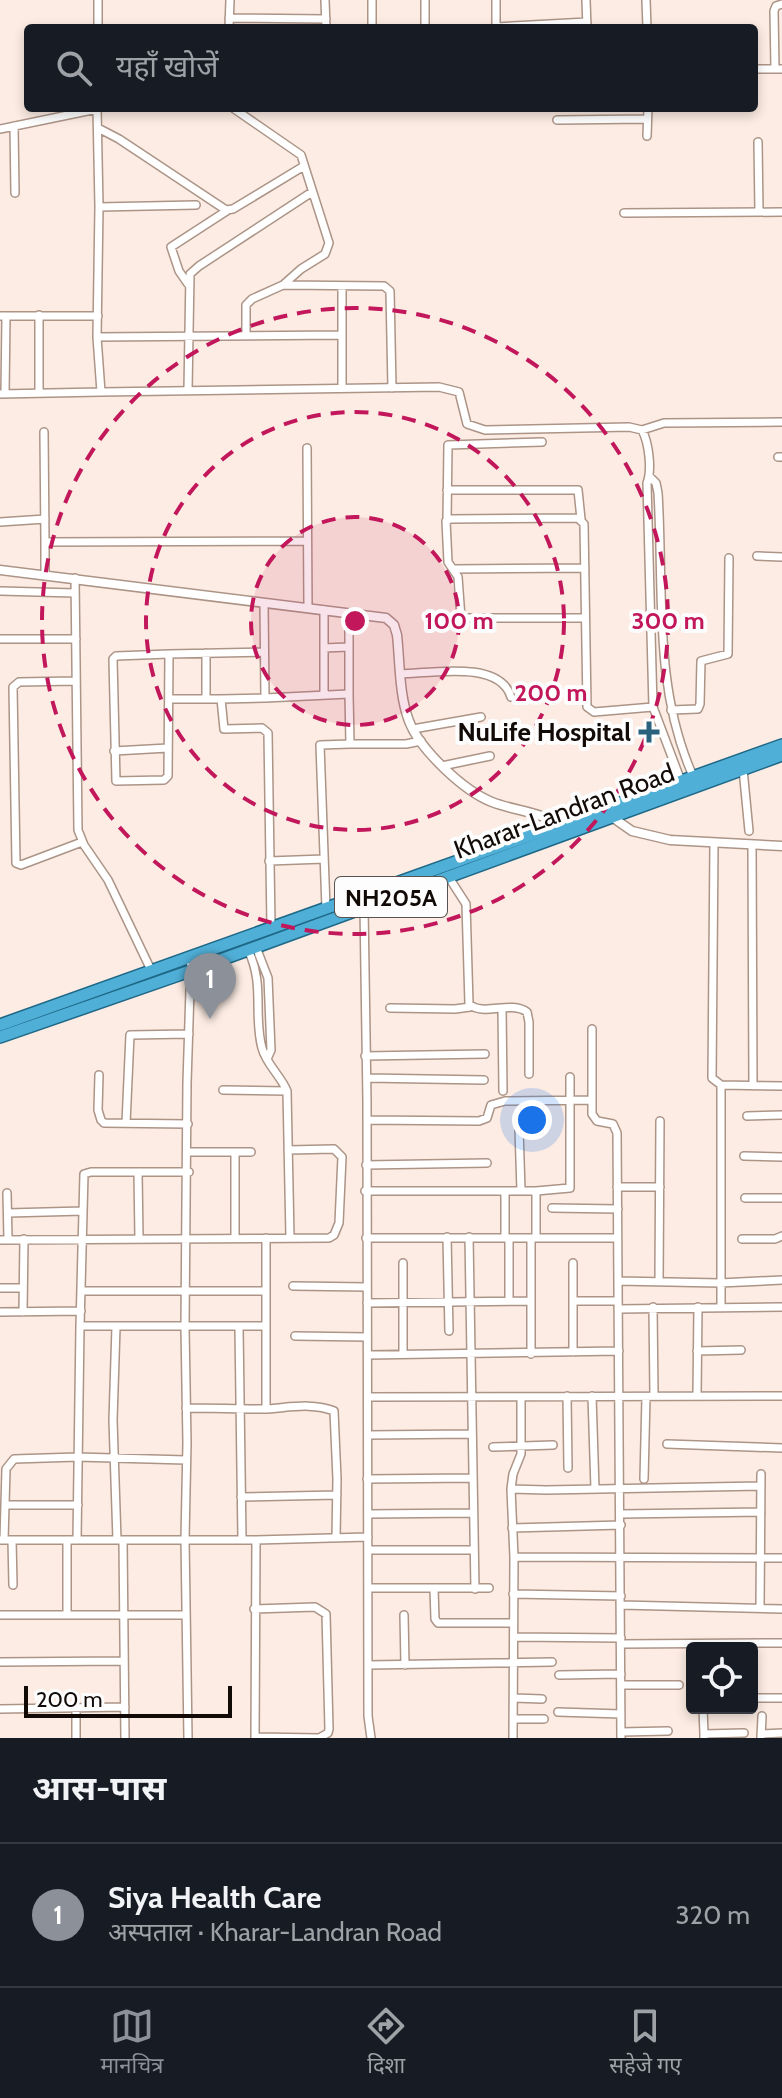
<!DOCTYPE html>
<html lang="hi">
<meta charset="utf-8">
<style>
body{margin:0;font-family:Cabin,"Noto Sans Devanagari",sans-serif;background:#20242c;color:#f1f3f6}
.controls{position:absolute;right:24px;bottom:24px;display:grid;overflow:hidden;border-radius:8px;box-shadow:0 4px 12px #0003}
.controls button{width:72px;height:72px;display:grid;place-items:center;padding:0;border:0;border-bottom:2px solid #363941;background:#171b24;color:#f1f3f6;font:40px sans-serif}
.scale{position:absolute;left:24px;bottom:20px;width:208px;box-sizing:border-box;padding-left:8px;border:4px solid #120a06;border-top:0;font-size:22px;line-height:28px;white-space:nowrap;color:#120a06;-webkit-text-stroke:6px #fdfdfd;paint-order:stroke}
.you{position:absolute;left:532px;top:1120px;width:28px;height:28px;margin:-20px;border:6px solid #fff;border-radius:50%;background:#1a73e8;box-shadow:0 0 0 12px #1a73e833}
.badge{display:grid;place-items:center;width:52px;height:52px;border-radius:50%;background:#8c9099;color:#fff;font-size:26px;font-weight:700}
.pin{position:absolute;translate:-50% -66px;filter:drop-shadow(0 2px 4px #0008)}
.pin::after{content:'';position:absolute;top:42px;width:28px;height:24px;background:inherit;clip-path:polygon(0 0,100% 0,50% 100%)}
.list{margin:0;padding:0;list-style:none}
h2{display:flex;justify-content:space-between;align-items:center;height:104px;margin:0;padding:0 32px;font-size:34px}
h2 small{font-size:26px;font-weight:400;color:#9ea1a6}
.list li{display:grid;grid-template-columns:52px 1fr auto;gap:24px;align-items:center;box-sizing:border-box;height:144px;padding:0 32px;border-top:2px solid #363941}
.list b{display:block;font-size:30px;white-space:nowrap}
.list p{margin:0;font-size:26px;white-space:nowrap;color:#9ea1a6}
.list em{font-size:26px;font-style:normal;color:#9ea1a6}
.icon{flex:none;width:44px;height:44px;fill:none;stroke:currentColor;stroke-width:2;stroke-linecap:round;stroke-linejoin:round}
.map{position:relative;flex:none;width:782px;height:1738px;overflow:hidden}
.search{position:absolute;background:#171b24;box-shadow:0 4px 12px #0003;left:24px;right:24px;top:24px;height:88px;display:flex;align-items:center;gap:20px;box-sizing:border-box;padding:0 28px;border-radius:8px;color:#9ea1a6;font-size:30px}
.sheet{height:248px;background:#171b24}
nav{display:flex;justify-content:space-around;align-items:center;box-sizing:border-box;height:112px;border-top:2px solid #363941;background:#171b24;font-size:22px;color:#9ea1a6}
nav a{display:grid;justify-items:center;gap:4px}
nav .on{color:#8c9099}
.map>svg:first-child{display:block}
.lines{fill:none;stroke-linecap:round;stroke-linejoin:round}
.minor-casing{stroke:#ac9487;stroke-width:10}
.tertiary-casing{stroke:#ac9487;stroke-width:11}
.trunk-casing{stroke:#1e6887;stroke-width:14}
.minor{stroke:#fff;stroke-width:7}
.tertiary{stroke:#fff;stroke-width:8}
.trunk{stroke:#50afd7;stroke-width:11}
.ring{fill:none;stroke:#c2185b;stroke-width:4;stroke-dasharray:14 10}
.poi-dot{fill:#2a617c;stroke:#fdfdfd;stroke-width:3}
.labels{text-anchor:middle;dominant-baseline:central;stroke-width:8;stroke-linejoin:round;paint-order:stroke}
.shield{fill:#fdfdfd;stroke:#585350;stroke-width:2}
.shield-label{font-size:24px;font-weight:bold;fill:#120a06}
.poi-label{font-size:26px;font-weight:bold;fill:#120a06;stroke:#fdfdfd;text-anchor:end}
.street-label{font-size:26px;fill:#120a06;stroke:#fdfdfd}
.centre{fill:#c2185b;stroke:#fdfdfd;stroke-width:4}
.ring-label{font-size:24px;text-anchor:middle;font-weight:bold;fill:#c2185b;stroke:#fdfdfd;stroke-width:8;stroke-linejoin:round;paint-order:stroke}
</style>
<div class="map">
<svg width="782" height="1738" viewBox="0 0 782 1738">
<rect width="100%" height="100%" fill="#fcece3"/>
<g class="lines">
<g class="minor-casing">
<path id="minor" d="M325 0 326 28
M372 0V28
M496 0V28
M586 0 587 28
M646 0 647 28
M229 18 326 19
M496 27 587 22
M98 28V0
M229 28 230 0
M425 28V0
M754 69H782
M775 69 774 11 776 6 782 4
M97 108 99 207 97 337 101 392 439 387 459 392 467 424 485 430 629 427 642 430C649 443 652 470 647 483L653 707 681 781
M233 108 301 155 329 243 325 254 301 269 283 285
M557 120 647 119
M14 126 15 193
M98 128 119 139 226 210 233 209 304 166
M0 129 97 109
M647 136 648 108
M758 142 759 212
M99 207 196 205
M624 213 782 212
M188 284 179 271 171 247 228 210
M342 286V388
M39 315V393
M0 316H98
M246 335V305L252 299 283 285 384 286 390 291 392 388
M97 337 342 335
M188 390 190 274 199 266 312 192
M0 394 101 392
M5 394 6 316
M642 430 664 423 782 422
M44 432 45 542
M307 448 308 608
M778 457H782
M650 477 656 483 658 493C664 589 653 687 693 776
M447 490H578L581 519
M447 520 448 445 542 442
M0 522 45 519
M757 556 782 557
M455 569 585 568
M45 575V542L307 541
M75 578 78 830 84 845 108 880 151 970
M0 591 75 593
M264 603 265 698 221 699 224 729 262 728 268 733 271 926
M324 610V695
M585 618H461L458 577 448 562 446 521 450 519 578 518 584 524 587 707 594 712 653 707
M0 639H76
M324 648 348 647
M169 654 116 656 113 659 116 781 164 780 168 776 169 654 264 652
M401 674C432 673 500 660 511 697
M75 681 19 682 13 687 16 863 21 865 82 842
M265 698 349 694V613
M169 699H221
M206 699V653
M671 710 698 709 700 704 701 661 728 654 729 558
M413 729 481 717
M350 744H406L421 741
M114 751 168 748
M442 766 490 756
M743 769 749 831
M714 844 712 1078 721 1085 782 1086
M752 846 753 1086
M269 861 324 859
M448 876 466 904 469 1004C484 1017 510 1000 527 1012L529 1022V1074
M364 907 367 1101 368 1716 371 1738
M326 908 320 745 350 744 349 694
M256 947 268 978 271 1050 267 1059
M248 950C265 984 253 1015 262 1048 266 1064 281 1076 287 1091L290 1238
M188 957 193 970 190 990 187 1083 185 1327 187 1443 185 1539 188 1738
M390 1008 455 1009 470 1007
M502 1008 503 1091
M592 1029V1114L597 1121 613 1124 617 1133 621 1738
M365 1056 485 1054
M99 1075 98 1110 101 1120 104 1123 188 1124
M367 1078 484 1080
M223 1090 287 1091
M747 1116 782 1115
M367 1120 479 1121 487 1118 491 1105 505 1101 592 1100
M126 1123 130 1035 189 1034
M519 1129 521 1191
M188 1152H235V1238
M235 1152H251
M744 1156 782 1157
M366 1165 487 1163
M138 1172 139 1239
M189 1172H91L84 1174 80 1326H265
M617 1187H660
M365 1191H536L570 1188V1077
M505 1191V1238
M536 1191V1238
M7 1193 8 1239
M745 1198H782
M552 1208 618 1209
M8 1213 83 1211
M447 1237 449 1331
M469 1237 475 1589
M266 1238V1409
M366 1238H617
M531 1238V1354
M742 1239H775L782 1236
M0 1240 329 1238 334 1235 339 1223 342 1157 334 1149 288 1150
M403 1263V1353
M618 1281 720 1283 782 1280
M659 1282 660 1121
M293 1286 367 1287
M0 1288H23
M81 1291H265
M509 1301V1238
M573 1301H618
M367 1303 530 1301
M653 1307 654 1396
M721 1307V1085
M618 1309 782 1307
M0 1312 81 1311
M23 1312 24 1239
M116 1327 113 1420 117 1540
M239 1328 242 1539
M295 1336 367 1337
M697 1351 741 1350
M573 1352V1263
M368 1355 619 1351
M697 1395 698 1307
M567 1396 568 1468
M592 1396 595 1489
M368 1397 782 1396
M186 1408C212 1408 238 1409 264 1409 287 1408 312 1402 334 1411L337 1479 336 1538
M368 1435 471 1434
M667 1444 782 1448
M493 1447 553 1445
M367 1479 472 1478
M644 1479 646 1397
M511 1489 546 1490 761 1486
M241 1497 337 1495
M5 1505H78
M368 1514 473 1513
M621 1514 761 1512
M512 1528 621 1525
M0 1540H256L368 1537
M4 1540 6 1469 14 1459 77 1457 186 1460
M12 1540 13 1585
M67 1540V1613
M77 1540 80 1326
M123 1540 125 1738
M369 1550H474
M514 1557 782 1558
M368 1588H489
M434 1589 435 1619 438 1623H513
M513 1594 621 1596
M621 1605 782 1609
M760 1608 761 1474
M254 1609 315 1607 326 1614 329 1729 328 1733 319 1738 255 1737
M0 1615H186
M404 1615 405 1665
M514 1637 621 1638
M621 1644 782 1643
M0 1662 124 1661
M368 1665 552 1662
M559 1675 621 1674
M621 1685H679
M514 1698 542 1699
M752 1698H782
M703 1708 704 1734
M0 1709 125 1707
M76 1709V1738
M558 1712 621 1714
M513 1719H544
M621 1732 668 1731
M761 1734 782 1733
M255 1738 256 1540
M513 1738 514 1557 511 1489 513 1474 521 1454V1397
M704 1738V1734L744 1733
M761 1738 762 1716"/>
</g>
<g class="tertiary-casing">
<path id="tertiary" d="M0 570 386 618 394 625 397 635C400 662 399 695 409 721 420 750 464 791 492 802 515 811 542 812 562 826
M612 817 632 831 670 840 782 846"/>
</g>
<g class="trunk-casing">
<path id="trunk" d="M0 1025 782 745
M0 1037 193 970 782 755"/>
</g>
<use href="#minor" class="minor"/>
<use href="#tertiary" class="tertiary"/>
<use href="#trunk" class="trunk"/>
</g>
<circle cx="355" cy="621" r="104" fill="#c2185b" fill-opacity=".12"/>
<g class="ring">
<circle cx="355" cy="621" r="104"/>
<circle cx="355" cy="621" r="209"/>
<circle cx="355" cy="621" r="313"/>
</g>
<path class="poi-dot" d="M645 720h8v8h8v8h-8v8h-8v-8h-8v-8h8z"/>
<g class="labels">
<rect class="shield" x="335" y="877" width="112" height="40" rx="6"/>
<g class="shield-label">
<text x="391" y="897">NH205A</text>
</g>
<g class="poi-label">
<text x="631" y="732">NuLife Hospital</text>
</g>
<g class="street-label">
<text transform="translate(564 811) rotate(-20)">Kharar-Landran Road</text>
</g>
</g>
<circle cx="355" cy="621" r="12" class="centre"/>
<g class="ring-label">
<text x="459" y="629">100 m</text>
<text x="668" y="629">300 m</text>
<text x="551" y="701">200 m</text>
</g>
</svg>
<div class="controls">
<button><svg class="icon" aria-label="locate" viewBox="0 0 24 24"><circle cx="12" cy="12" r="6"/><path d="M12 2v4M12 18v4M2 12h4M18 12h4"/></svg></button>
</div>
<div class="scale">200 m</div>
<div class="you"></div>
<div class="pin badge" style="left:210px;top:1019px">1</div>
<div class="search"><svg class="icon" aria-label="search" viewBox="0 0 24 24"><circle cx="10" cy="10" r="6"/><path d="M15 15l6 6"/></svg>यहाँ खोजें</div>
</div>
<section class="sheet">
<h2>आस-पास<small></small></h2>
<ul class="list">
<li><span class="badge">1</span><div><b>Siya Health Care</b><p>अस्पताल · Kharar-Landran Road</p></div><em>320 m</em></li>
</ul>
</section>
<nav>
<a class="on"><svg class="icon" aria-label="map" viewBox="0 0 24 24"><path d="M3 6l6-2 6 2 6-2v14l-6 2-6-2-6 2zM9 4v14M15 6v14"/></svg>मानचित्र</a>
<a><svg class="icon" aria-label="directions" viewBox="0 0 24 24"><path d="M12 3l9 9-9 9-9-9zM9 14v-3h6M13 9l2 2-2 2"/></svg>दिशा</a>
<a><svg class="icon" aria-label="saved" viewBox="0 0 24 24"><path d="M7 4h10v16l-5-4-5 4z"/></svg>सहेजे गए</a>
</nav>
